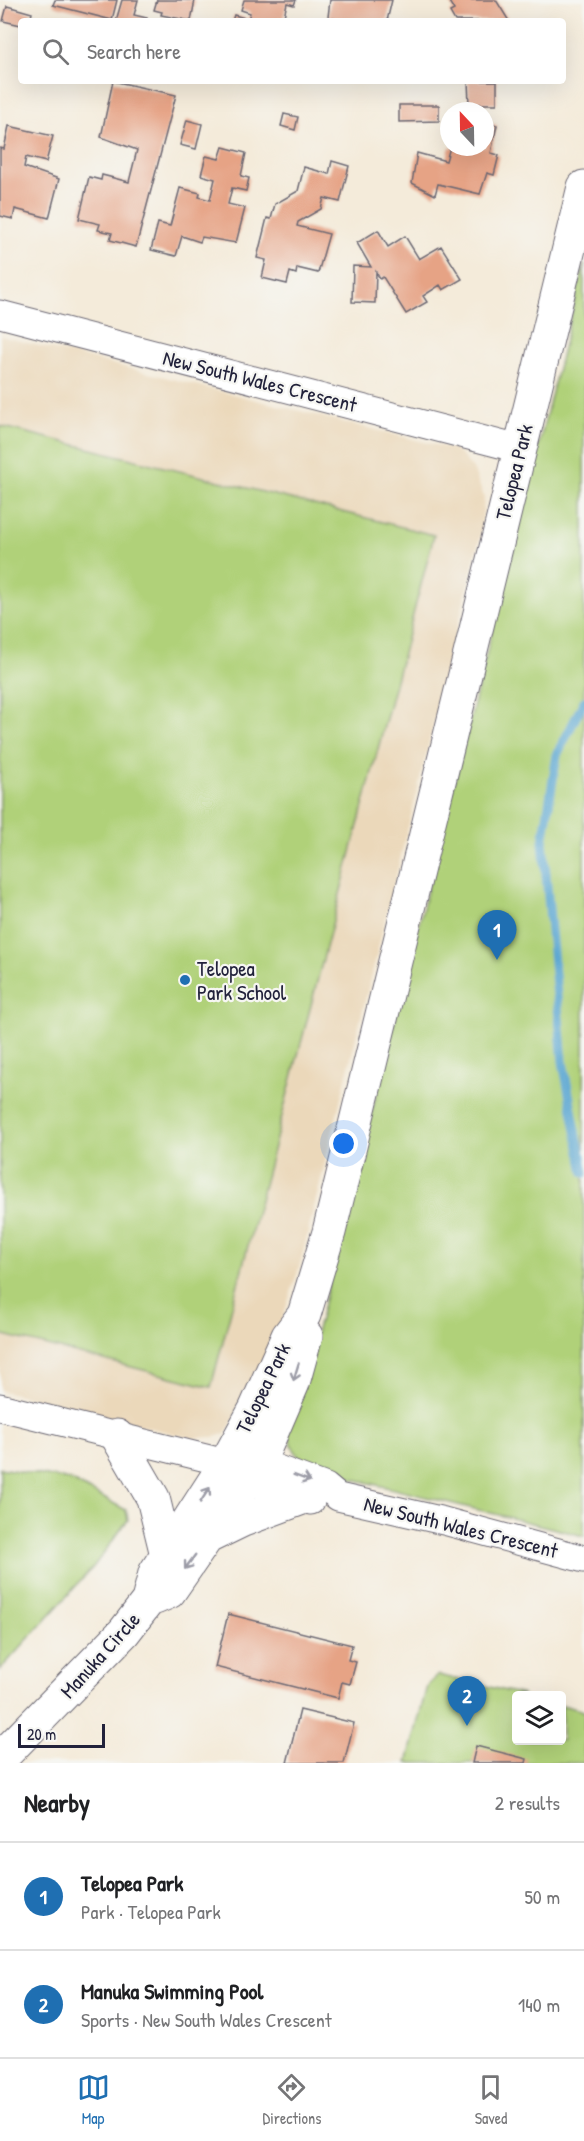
<!DOCTYPE html>
<meta charset="utf-8">
<style>
body{margin:0;font-family:"Patrick Hand",sans-serif;background:#f2f2f2;color:#202124}
.controls{position:absolute;right:18px;bottom:18px;display:grid;overflow:hidden;border-radius:6px;box-shadow:0 6px 24px #0002}
.controls button{width:54px;height:54px;display:grid;place-items:center;padding:0;border:0;border-bottom:2px solid #e0e0e0;background:#fff;color:#202124;font:30px sans-serif}
.compass{position:absolute;left:440px;top:102px;width:54px;height:54px;border-radius:50%;background:#fff;box-shadow:0 6px 24px #0002;rotate:338deg}
.scale{position:absolute;left:18px;bottom:15px;width:87px;box-sizing:border-box;padding-left:6px;border:3px solid #22223b;border-top:0;font-size:16px;line-height:21px;white-space:nowrap;color:#22223b;-webkit-text-stroke:4px #f6f6f2;paint-order:stroke}
.you{position:absolute;left:344px;top:1144px;width:21px;height:21px;margin:-15px;border:4px solid #fff;border-radius:50%;background:#1a73e8;box-shadow:0 0 0 9px #1a73e833}
.badge{display:grid;place-items:center;width:39px;height:39px;border-radius:50%;background:#1f6fb2;color:#fff;font-size:20px;font-weight:700}
.pin{position:absolute;translate:-50% -50px;filter:drop-shadow(0 2px 3px #0008)}
.pin::after{content:'';position:absolute;top:32px;width:21px;height:18px;background:inherit;clip-path:polygon(0 0,100% 0,50% 100%)}
.list{margin:0;padding:0;list-style:none}
h2{display:flex;justify-content:space-between;align-items:center;height:78px;margin:0;padding:0 24px;font-size:26px}
h2 small{font-size:20px;font-weight:400;color:#757577}
.list li{display:grid;grid-template-columns:39px 1fr auto;gap:18px;align-items:center;box-sizing:border-box;height:108px;padding:0 24px;border-top:2px solid #e0e0e0}
.list b{display:block;font-size:22px;white-space:nowrap}
.list p{margin:0;font-size:20px;white-space:nowrap;color:#757577}
.list em{font-size:20px;font-style:normal;color:#757577}
.icon{flex:none;width:33px;height:33px;fill:none;stroke:currentColor;stroke-width:2;stroke-linecap:round;stroke-linejoin:round}
.map{position:relative;flex:none;width:584px;height:1763px;overflow:hidden}
.search{position:absolute;background:#fff;box-shadow:0 6px 24px #0002;left:18px;right:18px;top:18px;height:66px;display:flex;align-items:center;gap:15px;box-sizing:border-box;padding:0 21px;border-radius:6px;color:#757577;font-size:22px}
.sheet{height:294px;background:#fff}
nav{display:flex;justify-content:space-around;align-items:center;box-sizing:border-box;height:84px;border-top:2px solid #e0e0e0;background:#fff;font-size:16px;color:#757577}
nav a{display:grid;justify-items:center;gap:3px}
nav .on{color:#1f6fb2}
.map>svg:first-child{display:block}
.built{fill:#ebd8ba}
.green{fill:#b0d179;stroke:#697a5a;stroke-width:1.5}
.lines{fill:none;stroke-linecap:round;stroke-linejoin:round}
.stream{stroke:#57a4d0;stroke-width:9}
.building{fill:#e6a385}
.street-casing{stroke:#6c6873;stroke-width:29}
.secondary-casing{stroke:#6c6873;stroke-width:35}
.street{stroke:#fff;stroke-width:27}
.secondary{stroke:#fff;stroke-width:33}
.oneway{stroke:#9c9ca7}
.poi-dot{fill:#1f6fb2;stroke:#f6f6f2;stroke-width:2}
.labels{text-anchor:middle;dominant-baseline:central;stroke-width:4.5;stroke-linejoin:round;paint-order:stroke}
.street-label{font-size:21px;fill:#22223b;stroke:#f6f6f2}
.poi-label{font-size:21px;fill:#22223b;stroke:#f6f6f2;text-anchor:start}
</style>
<div class="map">
<svg width="584" height="1763" viewBox="0 0 584 1763">
<rect width="100%" height="100%" fill="#f6f6f2"/>
<filter id="ink" filterUnits="userSpaceOnUse"><feTurbulence type="fractalNoise" baseFrequency=".0167" numOctaves="2"/><feDisplacementMap in="SourceGraphic" scale="12" xChannelSelector="R" yChannelSelector="G"/><feConvolveMatrix kernelMatrix="1 2 1 2 8 2 1 2 1" color-interpolation-filters="sRGB"/></filter>
<filter id="wash" filterUnits="userSpaceOnUse"><feTurbulence type="fractalNoise" baseFrequency=".008" numOctaves="4" result="noise"/><feDisplacementMap in="SourceGraphic" scale="24" xChannelSelector="R" yChannelSelector="G"/><feGaussianBlur stdDeviation="1.35" result="paint"/><feColorMatrix in="noise" values="0 0 0 0 0 0 0 0 0 0 0 0 0 0 0 0 0 1.4 0 .05"/><feComposite in="paint" operator="in"/></filter>
<g filter="url(#wash)">
<rect width="100%" height="100%" fill="#f4ebda"/>
<path class="built" d="M0 336 452 449 461 455 473 469 484 497 482 528 300 1264 277 1336 226 1433 215 1437 191 1438 0 1390Z"/>
<path class="green" d="M584 264V1536L317 1470C300 1463 290 1448 288 1429L320 1319Z
M0 426 434 535 211 1387 0 1334Z
M0 1468 70 1480 126 1510 128 1520 94 1566 0 1670Z
M438 1675 524 1695 516 1696V1740H562V1705L584 1711V1763H407L427 1686Z"/>
<g class="lines">
<path class="stream" d="M584 701 557 755 543 842 563 1062 584 1173"/>
</g>
<g id="blocks">
<path class="building" d="M55 0H117L112 20 53 5Z
M122 0H138L134 15 147 18 146 21H116Z
M157 0H195L191 21 161 15 162 12 154 10Z
M244 0H296L294 5 287 3 283 21H232L234 15 248 19 250 13 241 10Z
M330 0H392L387 21H343L328 17Z
M448 0H496L509 21H455L450 12 454 10Z
M7 6 32 13 30 21H21V25L3 21Z
M113 81 176 95 136 247 110 240 112 233 98 230 100 224 79 219 89 177 101 180 102 175 129 182 137 150 101 137Z
M468 81H497V104H469Z
M399 105H439V121L399 122Z
M284 114 298 117 295 130 281 126Z
M187 120 202 124 196 149 180 145Z
M485 122 497 125 491 153 499 155 494 175 487 173 480 194 438 184 435 195 412 183 417 153 446 161 450 147H485Z
M9 126 53 136 46 162 26 157 24 167 59 179 49 218 15 209 13 219 0 216V148L4 149Z
M223 147 246 153 241 176 249 178 246 191 232 188 228 204 245 208 236 243 202 237 200 242 182 236 176 256 151 250 158 223 170 226 180 188 200 193 199 197 210 200 215 179 201 175 206 156 219 159Z
M332 161 349 166 340 202 324 198 321 209 298 222 297 226 329 234 318 273 297 268 296 274 290 272 287 284 262 278 266 260 257 258 267 218 271 219 275 204 298 191 304 167 329 174Z
M378 230 388 247 405 236 419 259 441 246 462 279 443 290 440 285 423 296 427 302 406 314 383 277 380 279 376 272 375 303 352 302 353 266 371 267 357 243Z
M228 1614 352 1645 348 1660 356 1662 350 1684 342 1682 338 1698 215 1667Z
M300 1710 354 1723 344 1763H287Z
M476 1746 527 1759 526 1763H472Z"/>
</g>
</g>
<g filter="url(#ink)">
<use href="#blocks" fill-opacity="0" stroke="#6c6873" stroke-width="1.5"/>
<g class="lines">
<g class="street-casing">
<path id="street" d="M0 314 519 449
M0 1407 226 1463 259 1462 326 1487 338 1497 444 1521 584 1559
M231 1468 246 1482 311 1501"/>
</g>
<g class="secondary-casing">
<path id="secondary" d="M117 1436 153 1498 167 1555
M210 1536 243 1520 302 1498
M155 1598 169 1592 259 1462 293 1383 306 1336
M0 1759 124 1632 148 1601 155 1573 226 1463 255 1410 288 1336 304 1315 329 1232 584 187"/>
</g>
<use href="#street" class="street"/>
<use href="#secondary" class="secondary"/>
</g>
<defs><path id="oneway-shaft" d="M-6 0H5M1.5-3L5.5 0L1.5 3" fill="none" stroke-width="1.6" stroke-linecap="round" stroke-linejoin="round" transform="scale(1.5)"/></defs>
<g class="oneway">
<use href="#oneway-shaft" transform="translate(296 1372) rotate(107)"/>
<use href="#oneway-shaft" transform="translate(302 1478) rotate(20)"/>
<use href="#oneway-shaft" transform="translate(205 1495) rotate(-57)"/>
<use href="#oneway-shaft" transform="translate(190 1562) rotate(126)"/>
</g>
</g>
<circle class="poi-dot" cx="185" cy="980" r="6"/>
<g class="labels">
<g class="street-label">
<text transform="translate(260 381) rotate(14)">New South Wales Crescent</text>
<text transform="translate(514 472) rotate(-76)">Telopea Park</text>
<text transform="translate(263 1388) rotate(-64)">Telopea Park</text>
<text transform="translate(461 1527) rotate(14)">New South Wales Crescent</text>
<text transform="translate(100 1655) rotate(-48)">Manuka Circle</text>
</g>
<g class="poi-label">
<text x="197" y="968">Telopea<tspan x="197" dy="24">Park School</tspan></text>
</g>
</g>
</svg>
<div class="controls">
<button><svg class="icon" aria-label="layers" viewBox="0 0 24 24"><path d="M12 4l9 5-9 5-9-5zM3 14l9 5 9-5"/></svg></button>
</div>
<svg class="compass" viewBox="-18 -18 36 36"><path d="M0-13l5 13h-10z" fill="#e53935"/><path d="M0 13l5-13h-10z" fill="#757577"/></svg>
<div class="scale">20 m</div>
<div class="you"></div>
<div class="pin badge" style="left:497px;top:960px">1</div>
<div class="pin badge" style="left:467px;top:1726px">2</div>
<div class="search"><svg class="icon" aria-label="search" viewBox="0 0 24 24"><circle cx="10" cy="10" r="6"/><path d="M15 15l6 6"/></svg>Search here</div>
</div>
<section class="sheet">
<h2>Nearby<small>2 results</small></h2>
<ul class="list">
<li><span class="badge">1</span><div><b>Telopea Park</b><p>Park · Telopea Park</p></div><em>50 m</em></li>
<li><span class="badge">2</span><div><b>Manuka Swimming Pool</b><p>Sports · New South Wales Crescent</p></div><em>140 m</em></li>
</ul>
</section>
<nav>
<a class="on"><svg class="icon" aria-label="map" viewBox="0 0 24 24"><path d="M3 6l6-2 6 2 6-2v14l-6 2-6-2-6 2zM9 4v14M15 6v14"/></svg>Map</a>
<a><svg class="icon" aria-label="directions" viewBox="0 0 24 24"><path d="M12 3l9 9-9 9-9-9zM9 14v-3h6M13 9l2 2-2 2"/></svg>Directions</a>
<a><svg class="icon" aria-label="saved" viewBox="0 0 24 24"><path d="M7 4h10v16l-5-4-5 4z"/></svg>Saved</a>
</nav>
